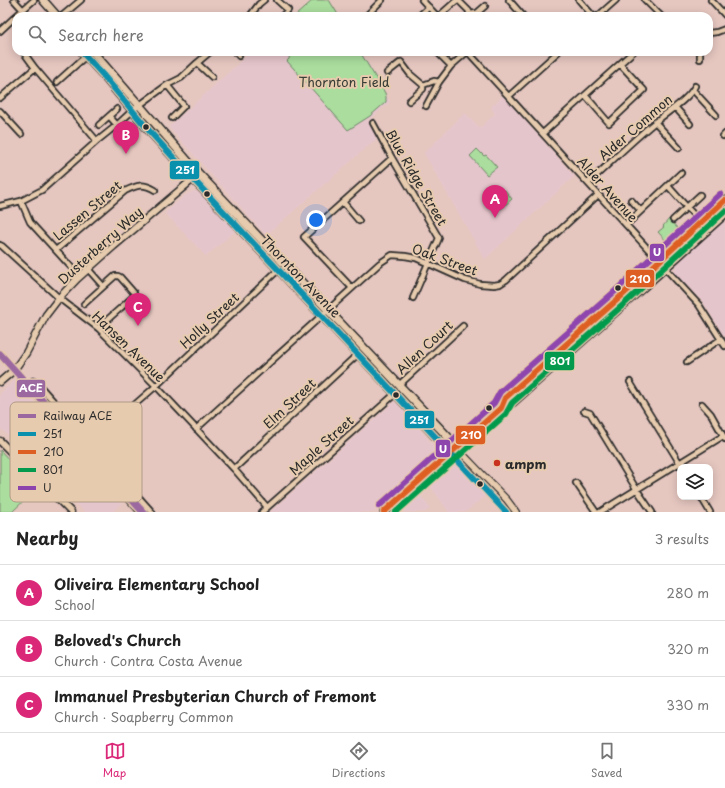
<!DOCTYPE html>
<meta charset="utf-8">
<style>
body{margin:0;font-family:"Playpen Sans",sans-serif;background:#f2f2f2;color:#222}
.controls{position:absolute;right:12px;bottom:12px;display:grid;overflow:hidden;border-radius:8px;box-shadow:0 2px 10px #0003}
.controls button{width:36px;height:36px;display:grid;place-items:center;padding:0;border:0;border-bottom:1px solid #e0e0e0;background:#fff;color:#222;font:20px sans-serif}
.you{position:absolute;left:316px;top:220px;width:14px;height:14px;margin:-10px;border:3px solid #fff;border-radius:50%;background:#1a73e8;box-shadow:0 0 0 6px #1a73e833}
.badge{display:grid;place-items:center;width:26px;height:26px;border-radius:50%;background:#db2777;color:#fff;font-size:13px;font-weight:700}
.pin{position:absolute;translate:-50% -33px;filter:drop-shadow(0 1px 2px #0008)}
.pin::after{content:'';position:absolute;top:21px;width:14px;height:12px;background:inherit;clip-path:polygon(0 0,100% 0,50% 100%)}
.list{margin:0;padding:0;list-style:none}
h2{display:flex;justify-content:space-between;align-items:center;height:52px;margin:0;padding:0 16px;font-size:17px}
h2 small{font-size:13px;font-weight:400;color:#767676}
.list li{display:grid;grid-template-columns:26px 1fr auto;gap:12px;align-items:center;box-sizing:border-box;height:56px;padding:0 16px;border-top:1px solid #e0e0e0}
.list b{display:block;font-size:15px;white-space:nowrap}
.list p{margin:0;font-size:13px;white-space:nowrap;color:#767676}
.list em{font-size:13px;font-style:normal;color:#767676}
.icon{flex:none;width:22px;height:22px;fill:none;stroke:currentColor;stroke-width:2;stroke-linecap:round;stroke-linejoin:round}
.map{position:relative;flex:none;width:725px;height:512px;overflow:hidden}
.search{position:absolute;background:#fff;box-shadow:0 2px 10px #0003;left:12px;right:12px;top:12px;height:44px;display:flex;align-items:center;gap:10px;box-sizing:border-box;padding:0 14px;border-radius:12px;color:#767676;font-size:15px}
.sheet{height:220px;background:#fff}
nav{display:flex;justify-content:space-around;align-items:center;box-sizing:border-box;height:56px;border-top:1px solid #e0e0e0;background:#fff;font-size:11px;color:#767676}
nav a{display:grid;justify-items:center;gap:2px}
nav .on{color:#db2777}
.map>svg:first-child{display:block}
.built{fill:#e5c5cc}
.green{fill:#aadd9e;stroke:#6a8464}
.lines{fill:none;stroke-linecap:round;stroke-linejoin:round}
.minor-casing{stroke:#2b2b2b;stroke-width:8}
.tertiary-casing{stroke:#2b2b2b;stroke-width:8}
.secondary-casing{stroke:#2b2b2b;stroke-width:9}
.primary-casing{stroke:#2b2b2b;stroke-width:10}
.minor{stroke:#e7cbae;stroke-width:4.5}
.tertiary{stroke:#e7cbae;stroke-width:5.5}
.secondary{stroke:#e7cbae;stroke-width:6}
.primary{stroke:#e7cbae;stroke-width:7}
.rail-casing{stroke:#2b2b2b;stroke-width:3}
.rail{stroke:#e7cbae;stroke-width:1.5;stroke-dasharray:4.5;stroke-linecap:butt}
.bus-1-casing{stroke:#e7cbae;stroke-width:9}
.bus-2-casing{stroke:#e7cbae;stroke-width:9}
.bus-3-casing{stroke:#e7cbae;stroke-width:9}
.bus-4-casing{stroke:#e7cbae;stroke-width:9}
.bus-1{stroke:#0990ad;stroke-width:6}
.bus-2{stroke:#de5f23;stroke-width:6}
.bus-3{stroke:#049a4d;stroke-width:6}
.bus-4{stroke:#8e44ad;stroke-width:6}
.rail-1-casing{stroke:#e7cbae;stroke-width:10}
.rail-1{stroke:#9b68a0;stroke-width:7}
.bus-dot{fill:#2b2b2b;stroke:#e7cbae;stroke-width:1.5}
.poi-dot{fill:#c8321e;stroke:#e7cbae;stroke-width:1.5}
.labels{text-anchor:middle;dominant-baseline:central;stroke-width:4;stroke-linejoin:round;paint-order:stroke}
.park-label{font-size:13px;fill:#383d36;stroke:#e7cbae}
.street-label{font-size:13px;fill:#2b2b2b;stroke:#e7cbae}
.poi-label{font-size:13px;font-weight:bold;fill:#2b2b2b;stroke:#e7cbae;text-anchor:start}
.key{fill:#e7cbae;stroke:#af9b87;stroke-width:1}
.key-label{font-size:11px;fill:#2b2b2b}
.line-badge{stroke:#e7cbae;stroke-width:1.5}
.badge-label{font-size:11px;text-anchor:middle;font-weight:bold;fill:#fff}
</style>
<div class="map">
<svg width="725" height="512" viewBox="0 0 725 512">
<rect width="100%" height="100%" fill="#e6c7c0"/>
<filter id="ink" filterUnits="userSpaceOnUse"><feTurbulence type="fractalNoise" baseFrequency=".025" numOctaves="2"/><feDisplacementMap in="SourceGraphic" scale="8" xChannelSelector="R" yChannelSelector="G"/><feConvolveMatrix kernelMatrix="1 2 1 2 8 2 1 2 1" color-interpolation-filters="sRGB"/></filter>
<g filter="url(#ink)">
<path class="built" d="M251 52H362L390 102 368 121 376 139 266 235 169 127Z
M503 96 574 176 485 259 424 153 465 113 480 128 495 114 491 107Z
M194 191 200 193 235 231 206 256 165 213 186 195Z
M725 221V337L703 302 676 274 675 271 676 265Z
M15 380 121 504 112 512H85L42 473 8 435 0 428V394Z
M394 402 397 403 436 449 435 452 419 467 408 482 374 512H270Z
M451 466 458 467 460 469 485 496 465 512H449L429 484 448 467Z
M420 495 430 508 425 512H400Z"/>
<path class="green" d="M313 0H329L339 16H295Z
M290 52H360L385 93 386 97V102L370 116 348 130 287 61 289 59Z
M477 149 484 156 486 155 497 167 487 175 470 156Z
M505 190 512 199 501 209 493 201Z
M669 219 679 230 667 242 658 232 664 227 663 226Z
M0 450 36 489 12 512H0Z"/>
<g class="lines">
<g class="minor-casing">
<path id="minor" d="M14 0 23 10
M277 0 288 10 282 16
M422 0 437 16
M509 0 523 16
M579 0 593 16
M645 0 661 16
M711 0 725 15
M469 14 477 13 485 6
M16 16 34 0
M62 16 81 0
M250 16 259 4 264 0
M366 16 382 0
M419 16 429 7
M439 16 457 0 459 1 469 11V14L468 16
M598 16 616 0
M0 31 16 16
M709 33 717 32 725 29
M236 52 239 56
M437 52 451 66
M468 52 659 261
M700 52V59
M24 53 35 68 97 141
M197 63 212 77
M387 73 401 62 410 74 423 85 434 81 439 82
M57 82 86 56
M167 85 184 106 172 118
M693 90 716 115
M585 95 609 123 644 90 620 64
M509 96 558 52
M0 98 35 68
M409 101 423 89V85
M426 106 439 82 451 66 467 52
M675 107 690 124
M0 111 21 134
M109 116 117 125
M655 122 679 148
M373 123 392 158 439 238 413 298
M99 125 117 109
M543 133 633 52
M723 136 725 134
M588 183C610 163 631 142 654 123 666 113 688 100 695 86
M668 186 693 214
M631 200 641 211
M21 201 30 222 71 267
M343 202 359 221
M0 206 21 201 42 190 97 141 117 125 133 110 167 85 181 78 197 63 210 52
M673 220 700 195
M626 225 681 173
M0 245 2 246 59 298 98 328 156 386 234 469 267 507
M56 250 125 191C137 185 143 183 155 190
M665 268 699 305 725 346
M88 269 103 286
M352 288 304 237 392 158
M84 304 115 276H118L120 277 134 293 133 297 98 328
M687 362 721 339
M33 381 38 384 152 512
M630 382 682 467
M399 385 463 326
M702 404 711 414 725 439
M584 411 590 413 637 490 652 512
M196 429 380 263 392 255 405 256 416 258 465 280 480 284 494 285 500 284 506 280 598 195
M91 443 156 386 278 270
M234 469 358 354
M576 483 596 512
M701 497 710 512
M262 512 395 394
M600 512 723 436"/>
</g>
<g class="tertiary-casing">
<path id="tertiary" d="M456 447 507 500 516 512
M450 452 506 512"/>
</g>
<g class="secondary-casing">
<path id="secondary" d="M0 382 14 370 26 353 46 315 59 298 77 279 114 246 199 174
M0 441 71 512"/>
</g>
<g class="primary-casing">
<path id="primary" d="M43 0 57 16
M82 52 103 75 151 133 193 179 358 354 450 452
M93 52 199 174 399 385 448 437 456 447
M501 408 510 405 665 268 725 214
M384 512 501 408 505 398 511 393 618 299 725 200"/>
</g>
<use href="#minor" class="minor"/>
<use href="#tertiary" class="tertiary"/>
<use href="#secondary" class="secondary"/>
<use href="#primary" class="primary"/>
<g class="rail-casing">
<path id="rail" d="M0 358 137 512"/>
</g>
<use href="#rail" class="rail"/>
<g class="bus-1-casing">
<path id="bus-1" d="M82 52 103 75 151 133 193 179 506 512"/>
</g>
<g class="bus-2-casing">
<path id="bus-2" d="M384 512 501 408 505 398 618 299 725 200"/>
</g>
<g class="bus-3-casing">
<path id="bus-3" d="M396 512 506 414 512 403 623 305 725 211"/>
</g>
<g class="bus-4-casing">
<path id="bus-4" d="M379 506 494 403 500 392 613 293 720 194"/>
</g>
<use href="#bus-1" class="bus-1"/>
<use href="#bus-2" class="bus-2"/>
<use href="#bus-3" class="bus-3"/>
<use href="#bus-4" class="bus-4"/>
<g class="rail-1-casing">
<path id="rail-1" d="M0 354 143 512"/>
</g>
<use href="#rail-1" class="rail-1"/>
</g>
</g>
<g class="bus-dot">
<circle cx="146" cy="127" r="3.5"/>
<circle cx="207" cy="194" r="3.5"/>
<circle cx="618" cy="288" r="3.5"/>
<circle cx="396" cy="395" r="3.5"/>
<circle cx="489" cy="408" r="3.5"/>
<circle cx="480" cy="484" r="3.5"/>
</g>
<circle class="poi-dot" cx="497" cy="463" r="4"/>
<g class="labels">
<g class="park-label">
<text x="344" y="81">Thornton Field</text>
</g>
<g class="street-label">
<text transform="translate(635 127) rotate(-41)">Alder Common</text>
<text transform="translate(417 177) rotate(60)">Blue Ridge Street</text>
<text transform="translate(608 189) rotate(48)">Alder Avenue</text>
<text transform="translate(87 210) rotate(-40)">Lassen Street</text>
<text transform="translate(100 245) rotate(-42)">Dusterberry Way</text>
<text transform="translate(445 259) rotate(20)">Oak Street</text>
<text transform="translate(301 276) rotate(46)">Thornton Avenue</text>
<text transform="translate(209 320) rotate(-43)">Holly Street</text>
<text transform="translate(129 346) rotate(44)">Hansen Avenue</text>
<text transform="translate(424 347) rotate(-43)">Allen Court</text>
<text transform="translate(289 403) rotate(-43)">Elm Street</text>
<text transform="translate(321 445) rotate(-42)">Maple Street</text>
</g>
<g class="poi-label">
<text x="505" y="463">ampm</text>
</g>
</g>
<rect x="10" y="402" width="132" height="100" rx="6" class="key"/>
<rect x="18" y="414" width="18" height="4" fill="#9b68a0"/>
<rect x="18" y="432" width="18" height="4" fill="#0990ad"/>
<rect x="18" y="450" width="18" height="4" fill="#de5f23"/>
<rect x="18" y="468" width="18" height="4" fill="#049a4d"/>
<rect x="18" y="486" width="18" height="4" fill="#8e44ad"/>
<g class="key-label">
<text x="43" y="420">Railway ACE</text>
<text x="43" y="438">251</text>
<text x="43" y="456">210</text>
<text x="43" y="474">801</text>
<text x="43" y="492">U</text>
</g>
<g class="line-badge">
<rect x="169" y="160" width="31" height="20" rx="4" fill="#0990ad"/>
<rect x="649" y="243" width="16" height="19" rx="4" fill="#8e44ad"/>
<rect x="625" y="269" width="30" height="19" rx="4" fill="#de5f23"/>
<rect x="544" y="351" width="31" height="20" rx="4" fill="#049a4d"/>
<rect x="16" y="379" width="30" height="19" rx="4" fill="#9b68a0"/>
<rect x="404" y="410" width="31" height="19" rx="4" fill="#0990ad"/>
<rect x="455" y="425" width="31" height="20" rx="4" fill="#de5f23"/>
<rect x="435" y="439" width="16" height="19" rx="4" fill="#8e44ad"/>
</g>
<g class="badge-label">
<text x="185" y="174">251</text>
<text x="657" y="256">U</text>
<text x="640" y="283">210</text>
<text x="560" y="365">801</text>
<text x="31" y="392">ACE</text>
<text x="419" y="424">251</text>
<text x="471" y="439">210</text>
<text x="443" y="453">U</text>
</g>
</svg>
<div class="controls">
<button><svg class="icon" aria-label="layers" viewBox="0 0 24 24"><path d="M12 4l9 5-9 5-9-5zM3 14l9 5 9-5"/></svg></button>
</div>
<div class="you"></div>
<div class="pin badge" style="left:495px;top:218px">A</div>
<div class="pin badge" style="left:126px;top:154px">B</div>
<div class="pin badge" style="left:138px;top:326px">C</div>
<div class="search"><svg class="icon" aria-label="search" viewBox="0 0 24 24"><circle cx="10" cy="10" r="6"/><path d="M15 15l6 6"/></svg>Search here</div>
</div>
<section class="sheet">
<h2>Nearby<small>3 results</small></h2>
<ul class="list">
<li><span class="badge">A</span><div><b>Oliveira Elementary School</b><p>School</p></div><em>280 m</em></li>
<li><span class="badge">B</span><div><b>Beloved's Church</b><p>Church · Contra Costa Avenue</p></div><em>320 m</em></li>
<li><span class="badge">C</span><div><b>Immanuel Presbyterian Church of Fremont</b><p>Church · Soapberry Common</p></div><em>330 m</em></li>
</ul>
</section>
<nav>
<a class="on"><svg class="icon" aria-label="map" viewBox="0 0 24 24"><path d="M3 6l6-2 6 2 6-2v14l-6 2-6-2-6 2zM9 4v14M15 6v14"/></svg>Map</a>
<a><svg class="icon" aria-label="directions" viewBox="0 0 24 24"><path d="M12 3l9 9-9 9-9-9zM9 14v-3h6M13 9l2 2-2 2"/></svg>Directions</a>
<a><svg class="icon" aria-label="saved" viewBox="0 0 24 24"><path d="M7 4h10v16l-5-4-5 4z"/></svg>Saved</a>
</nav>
